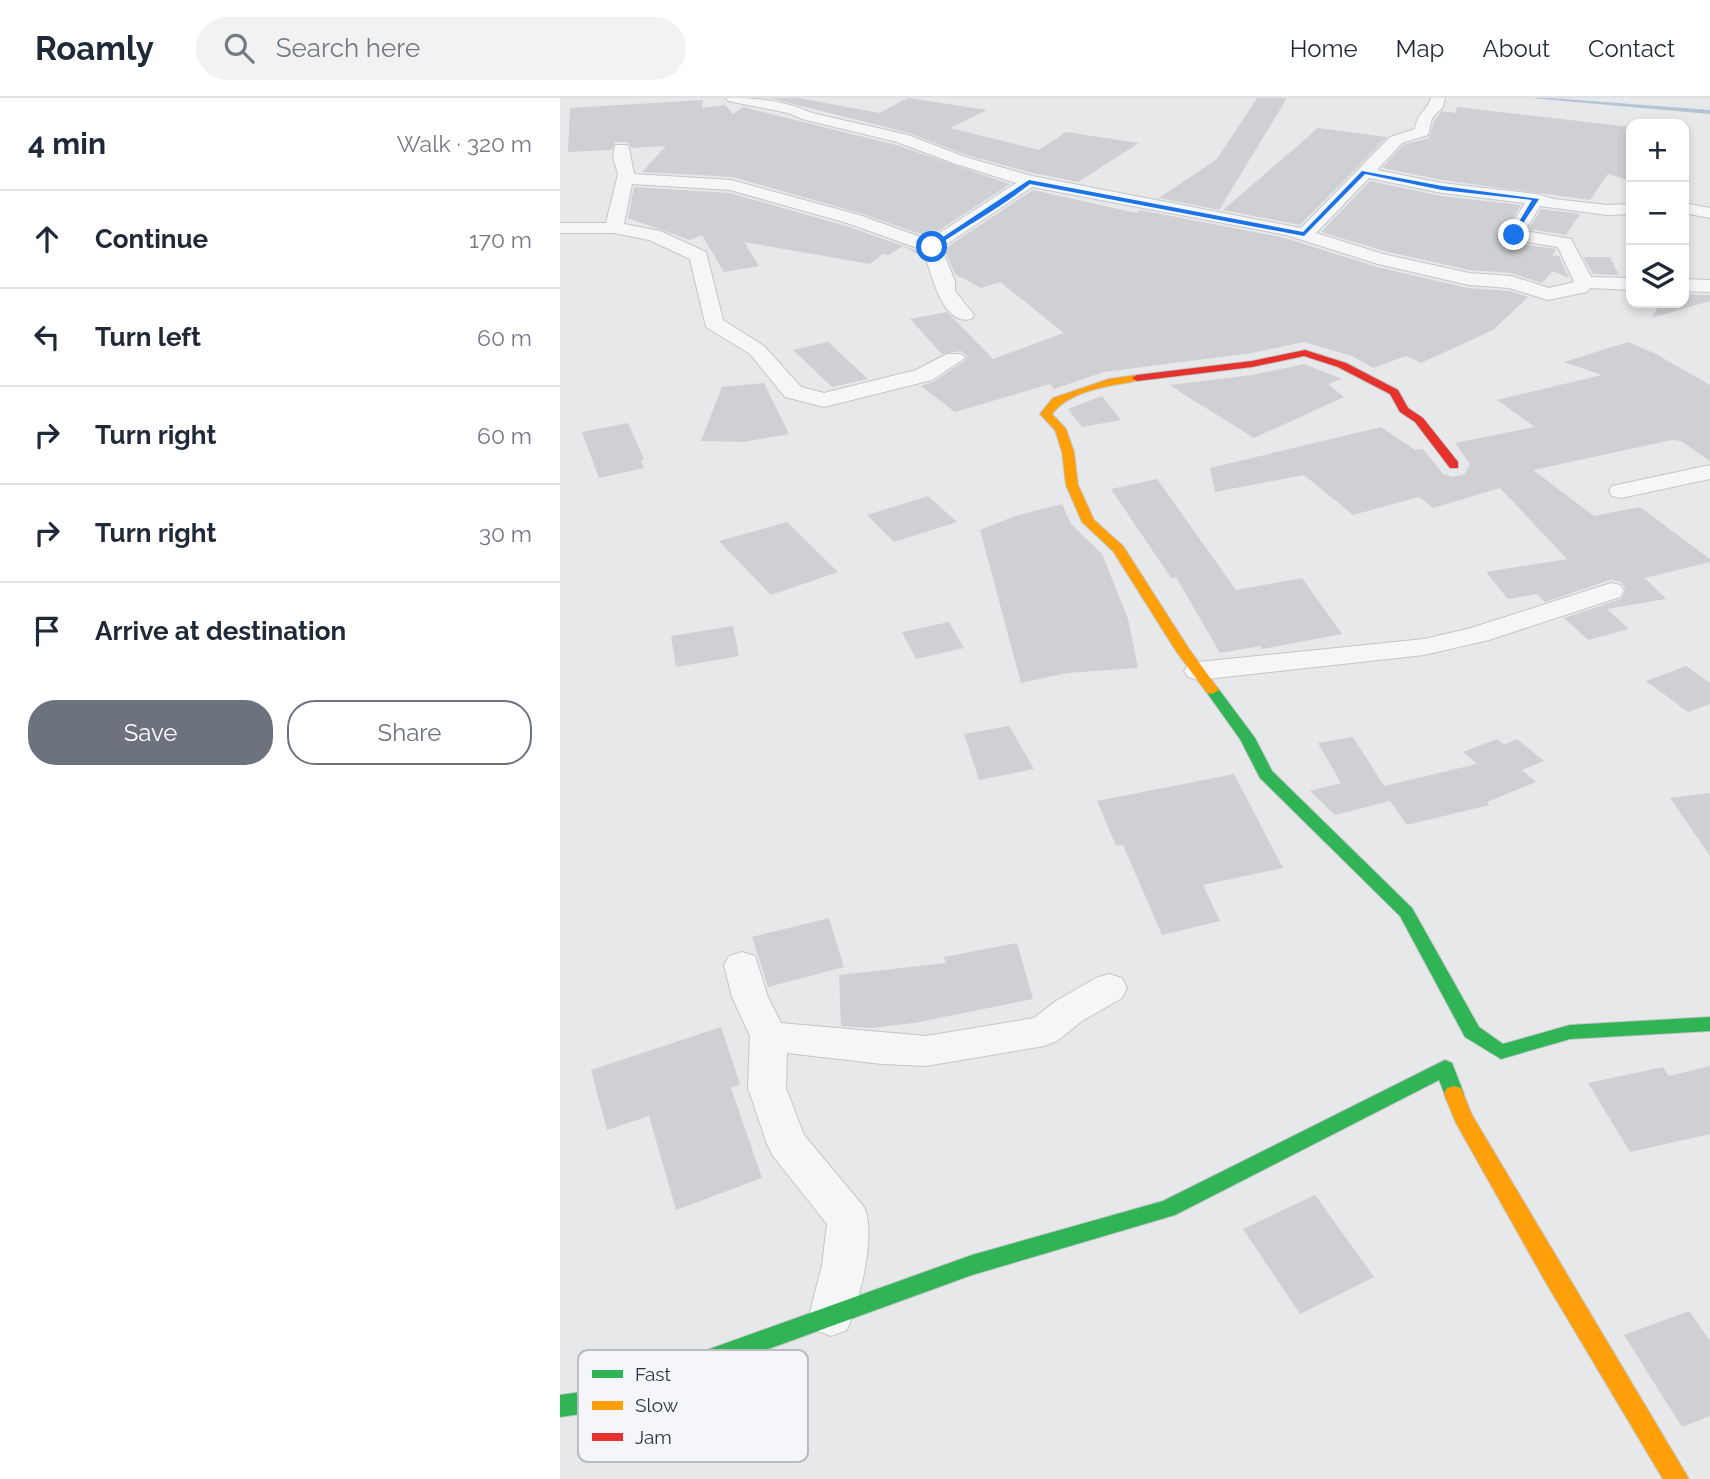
<!DOCTYPE html>
<meta charset="utf-8">
<style>
body{margin:0;font-family:Raleway,sans-serif;background:#f2f2f3;color:#1f2937}
.controls{position:absolute;right:21px;top:21px;display:grid;overflow:hidden;border-radius:14px;box-shadow:0 4px 10px #0003}
.controls button{width:63px;height:63px;display:grid;place-items:center;padding:0;border:0;border-bottom:2px solid #e0e1e3;background:#fff;color:#1f2937;font:35px sans-serif}
.stop{position:absolute;width:21px;height:21px;margin:-16px;border:5px solid #1a73e8;border-radius:50%;background:#fff}
.stop.end{background:#1a73e8;border-color:#fff;box-shadow:0 2px 7px #0008}
.list{margin:0;padding:0;list-style:none}
h2{display:flex;justify-content:space-between;align-items:center;height:91px;margin:0;padding:0 28px;font-size:30px}
h2 small{font-size:23px;font-weight:400;color:#747a83}
.list li{display:grid;grid-template-columns:46px 1fr auto;gap:21px;align-items:center;box-sizing:border-box;height:98px;padding:0 28px;border-top:2px solid #e0e1e3}
.list b{display:block;font-size:26px;white-space:nowrap}
.list em{font-size:23px;font-style:normal;color:#747a83}
.actions{display:flex;gap:14px;padding:21px 28px}
.actions a{flex:1;padding:16px 0;border:2px solid #6c737f;border-radius:28px;text-align:center;font-size:24px;color:#6c737f}
.actions .main{background:#6c737f;color:#fff}
.icon{flex:none;width:38px;height:38px;fill:none;stroke:currentColor;stroke-width:2;stroke-linecap:round;stroke-linejoin:round}
.map{position:relative;flex:none;width:1150px;height:1381px;overflow:hidden}
header{display:flex;align-items:center;gap:42px;box-sizing:border-box;height:98px;padding:0 35px;background:#fff;border-bottom:2px solid #e0e1e3}
header strong{font-size:33px}
nav{display:flex;gap:38px;margin-inline-start:auto;font-size:24px}
.search{width:490px;height:63px;background:#f2f2f3;display:flex;align-items:center;gap:18px;box-sizing:border-box;padding:0 24px;border-radius:38px;color:#747a83;font-size:26px}
main{display:flex}
aside{flex:1;background:#fff}
.map>svg:first-child{display:block}
.lines{fill:none;stroke-linecap:round;stroke-linejoin:round}
.stream{fill:#b4c4d5;fill-rule:evenodd}
.building{fill:#ced0d3}
.street-casing{stroke:#c4c6c8;stroke-width:2}
.fast-casing{stroke:#c4c6c8;stroke-width:2}
.slow-casing{stroke:#c4c6c8;stroke-width:2}
.jam-casing{stroke:#c4c6c8;stroke-width:2}
.street{fill:#f5f6f7;fill-rule:evenodd}
.fast{fill:#30b455;fill-rule:evenodd}
.slow{fill:#ff9f0a;fill-rule:evenodd}
.jam{fill:#e5322d;fill-rule:evenodd}
.route{fill:#1a73e8}
.key{fill:#f4f6f9;stroke:#b8bcc3;stroke-width:2}
.key-label{font-size:19px;fill:#2b3445}
</style>
<header>
<strong>Roamly</strong>
<div class="search"><svg class="icon" aria-label="search" viewBox="0 0 24 24"><circle cx="10" cy="10" r="6"/><path d="M15 15l6 6"/></svg>Search here</div>
<nav><a>Home</a><a>Map</a><a>About</a><a>Contact</a></nav>
</header>
<main>
<aside>
<h2>4 min<small>Walk · 320 m</small></h2>
<ul class="list">
<li><svg class="icon" aria-label="ahead" viewBox="0 0 24 24"><path d="M12 20V5M6 11l6-6 6 6"/></svg><div><b>Continue</b></div><em>170 m</em></li>
<li><svg class="icon" aria-label="left" viewBox="0 0 24 24"><path d="M17 20v-9H6M10 6l-5 5 5 5"/></svg><div><b>Turn left</b></div><em>60 m</em></li>
<li><svg class="icon" aria-label="right" viewBox="0 0 24 24"><path d="M7 20v-9h11M14 6l5 5-5 5"/></svg><div><b>Turn right</b></div><em>60 m</em></li>
<li><svg class="icon" aria-label="right" viewBox="0 0 24 24"><path d="M7 20v-9h11M14 6l5 5-5 5"/></svg><div><b>Turn right</b></div><em>30 m</em></li>
<li><svg class="icon" aria-label="arrive" viewBox="0 0 24 24"><path d="M6 21V4h12l-3 4 3 4H6"/></svg><div><b>Arrive at destination</b></div></li>
</ul>
<div class="actions"><a class="main">Save</a><a>Share</a></div>
</aside>
<div class="map">
<svg width="1150" height="1381" viewBox="0 0 1150 1381">
<rect width="100%" height="100%" fill="#e6e8ea"/>
<g class="lines">
<path class="stream" d="M970 0H991L1150 12V16Z"/>
</g>
<path class="building" d="M210 0H239L319 15 348 0 427 12 390 30 479 52 506 34 579 45 518 84 473 75 406 57 349 35Z
M697 0H727L659 112 599 100 657 61Z
M143 2 142 10 165 7 173 16 183 9 336 47 450 86 369 139 300 115 172 79 82 74 106 48 72 50 67 44H55L52 52 8 54 10 10Z
M897 9 1071 29V83L1048 76 1030 102 882 82 822 70 843 47 869 40 874 23 882 13 896 15Z
M758 30 827 39 740 127 663 112Z
M810 83 881 98 961 107 942 138 954 145 996 151 992 158H999L1009 180 993 173 982 185 951 175 909 172 824 153 761 134Z
M74 89 170 95 286 128 361 154 363 159 343 148 328 157 323 156 310 166 184 144 199 168 164 174 142 137 130 142 68 120Z
M473 92 576 115 580 112 725 140 817 169 908 190 949 193 968 199 933 232 861 265 846 258 813 270 792 258 744 244 692 255 544 274 494 291 490 286 395 314 361 288 373 284 406 262 407 258 401 253 382 256 350 221 387 214 433 261 504 235 440 184 421 190 395 176 384 151Z
M981 111 1020 116 1006 137 969 131Z
M1023 159H1050L1059 177 1033 176Z
M1124 196 1150 197V203L1091 220 1101 205H1124Z
M268 244 308 281 272 289 233 252Z
M1068 244 1094 255 1150 287V363L1121 343 1112 342 973 372 1034 418 1080 409 1150 461V464L1085 480 1106 501 1047 511 1069 531 1028 542 1004 520 1061 501 1066 492 1061 484 1050 482 985 504 977 496 948 501 926 474 1007 461 940 390 873 410 859 399 793 417 744 377 655 394 650 370 821 329 855 352 863 351 883 376 893 379 905 376 910 366 895 345 975 329 937 302 1042 277 1004 264Z
M744 266 782 281 768 286 784 299 694 340 609 287 692 277Z
M204 285 229 336 183 344 141 343 162 289Z
M542 298 561 322 522 329 508 311Z
M68 325 84 361 81 362 84 370 39 380 22 334Z
M597 381 676 492 742 480 782 536 702 551 700 548 660 555 616 479 611 480 551 391Z
M368 398 397 424 334 444 307 417Z
M502 406 511 426 542 456 568 521 578 570 507 575 461 585 420 432 455 418Z
M227 424 278 474 211 497 159 443Z
M389 524 404 550 356 561 342 534Z
M173 528 179 558 116 569 111 538Z
M1126 568 1150 585V606L1128 614 1086 583Z
M449 628 474 671 419 682 404 636Z
M793 639 824 688 917 666 903 654 937 641 944 647 957 641 984 663 962 672 976 684 927 704 929 707 847 727 830 703 775 717 750 693 781 685 758 645Z
M674 676 723 770 643 787 660 823 602 837 563 747 556 748 537 703Z
M1150 695V758L1110 700Z
M269 820 284 869 208 889 192 839Z
M457 845 473 901 354 925 310 930 281 928 279 877 386 865 384 859Z
M161 929 180 986 171 990 202 1080 116 1112 89 1018 47 1032 31 972Z
M1150 968V1036L1070 1054 1028 985 1103 969 1109 978Z
M755 1097 814 1179 740 1216 683 1131Z
M1129 1213 1150 1243V1318L1122 1329 1064 1237Z"/>
<g class="lines">
<g class="street-casing">
<path id="street" d="M166 0C196 0 224 2 252 15L348 37 405 59 472 78 741 130 830 39 855 31C857 15 866 14 871 0H885L883 9 872 20 868 37 842 45 817 72 882 85 976 96 994 101 1047 107 1071 106V116L1047 117 980 108 965 133 1011 141 1031 179 1071 180V192L1030 190 1027 194 988 202 949 190 909 187 818 166 726 137 472 89 381 150 395 183V193L414 217 411 221C382 229 371 173 363 152L287 125 170 92 72 86 64 126 100 133 146 154 163 222 204 248 241 289 264 295 356 272 387 256H401L405 260 372 282 264 309 225 299 190 256 146 229 130 161 89 142 54 135H0V125H46L58 76 53 60 55 47H67L69 50 74 76 171 82 299 117 369 142 456 85 393 65 337 44 242 21 228 15 168 3ZM809 80 882 95 965 105 945 137 954 142 998 149 1014 184 989 190 951 178 909 175 823 156 756 135Z
M1124 105 1150 110V120L1124 115Z
M1124 181 1150 182V194L1124 193Z
M1150 367V381L1061 400 1052 398 1049 393 1052 388Z
M1051 485 1060 487 1064 493 1060 499 929 542 864 557 638 582 628 579 624 573 628 567 638 564 864 541 911 530Z
M182 854 195 858 208 899 221 925 366 938 474 920 496 903 536 880 549 876 562 880 567 890 562 900 522 923 497 943 484 948 366 968 322 966 227 955 226 990 244 1037 304 1109C317 1137 299 1204 287 1232L271 1238 255 1232 249 1218 262 1167 267 1126 213 1058 207 1046 188 990 190 938 172 899 164 867 169 858Z"/>
</g>
<g class="fast-casing">
<path id="fast" d="M652 588 657 589 695 640 712 673 852 810 919 929 943 946 1010 927 1150 919V933L1010 941 941 961 905 939 840 818 700 680 680 641 645 592Z
M885 962 892 965 904 996 901 1002 894 1004 887 1002 879 982 615 1117 412 1177 35 1314 0 1319V1297L35 1292 412 1157 603 1103Z"/>
</g>
<g class="slow-casing">
<path id="slow" d="M577 277 582 280 581 282C552 288 511 291 492 316L506 331 514 354 518 387 534 422 563 448 629 551 659 592 652 596 647 595 616 553 553 453 522 424 506 387 502 354 495 332 480 316 493 300 549 281Z
M894 988 901 990 912 1017 1129 1381H1103L985 1183 896 1025 884 996 887 990Z"/>
</g>
<g class="jam-casing">
<path id="jam" d="M745 252 786 265 838 292 848 310 863 320 898 364V370H890L855 324 840 314 830 296 778 269 744 258 692 269 577 283 572 280 577 277 692 263Z"/>
</g>
<use href="#street" class="street"/>
<use href="#fast" class="fast"/>
<use href="#slow" class="slow"/>
<use href="#jam" class="jam"/>
</g>
<path class="route" d="M802 73 882 88 979 101 954 139 951 137 972 102 882 92 805 76 744 138 470 86C440 110 405 128 374 150L368 149 469 82 743 134Z"/>
<rect x="18" y="1252" width="230" height="112" rx="10" class="key"/>
<rect x="32" y="1272" width="31" height="8" fill="#30b455"/>
<rect x="32" y="1303" width="31" height="9" fill="#ff9f0a"/>
<rect x="32" y="1335" width="31" height="8" fill="#e5322d"/>
<g class="key-label">
<text x="75" y="1283">Fast</text>
<text x="75" y="1314">Slow</text>
<text x="75" y="1346">Jam</text>
</g>
</svg>
<div class="controls">
<button>+</button>
<button>−</button>
<button><svg class="icon" aria-label="layers" viewBox="0 0 24 24"><path d="M12 4l9 5-9 5-9-5zM3 14l9 5 9-5"/></svg></button>
</div>
<div class="stop" style="left:372px;top:149px"></div>
<div class="stop end" style="left:954px;top:137px"></div>
</div>
</main>
